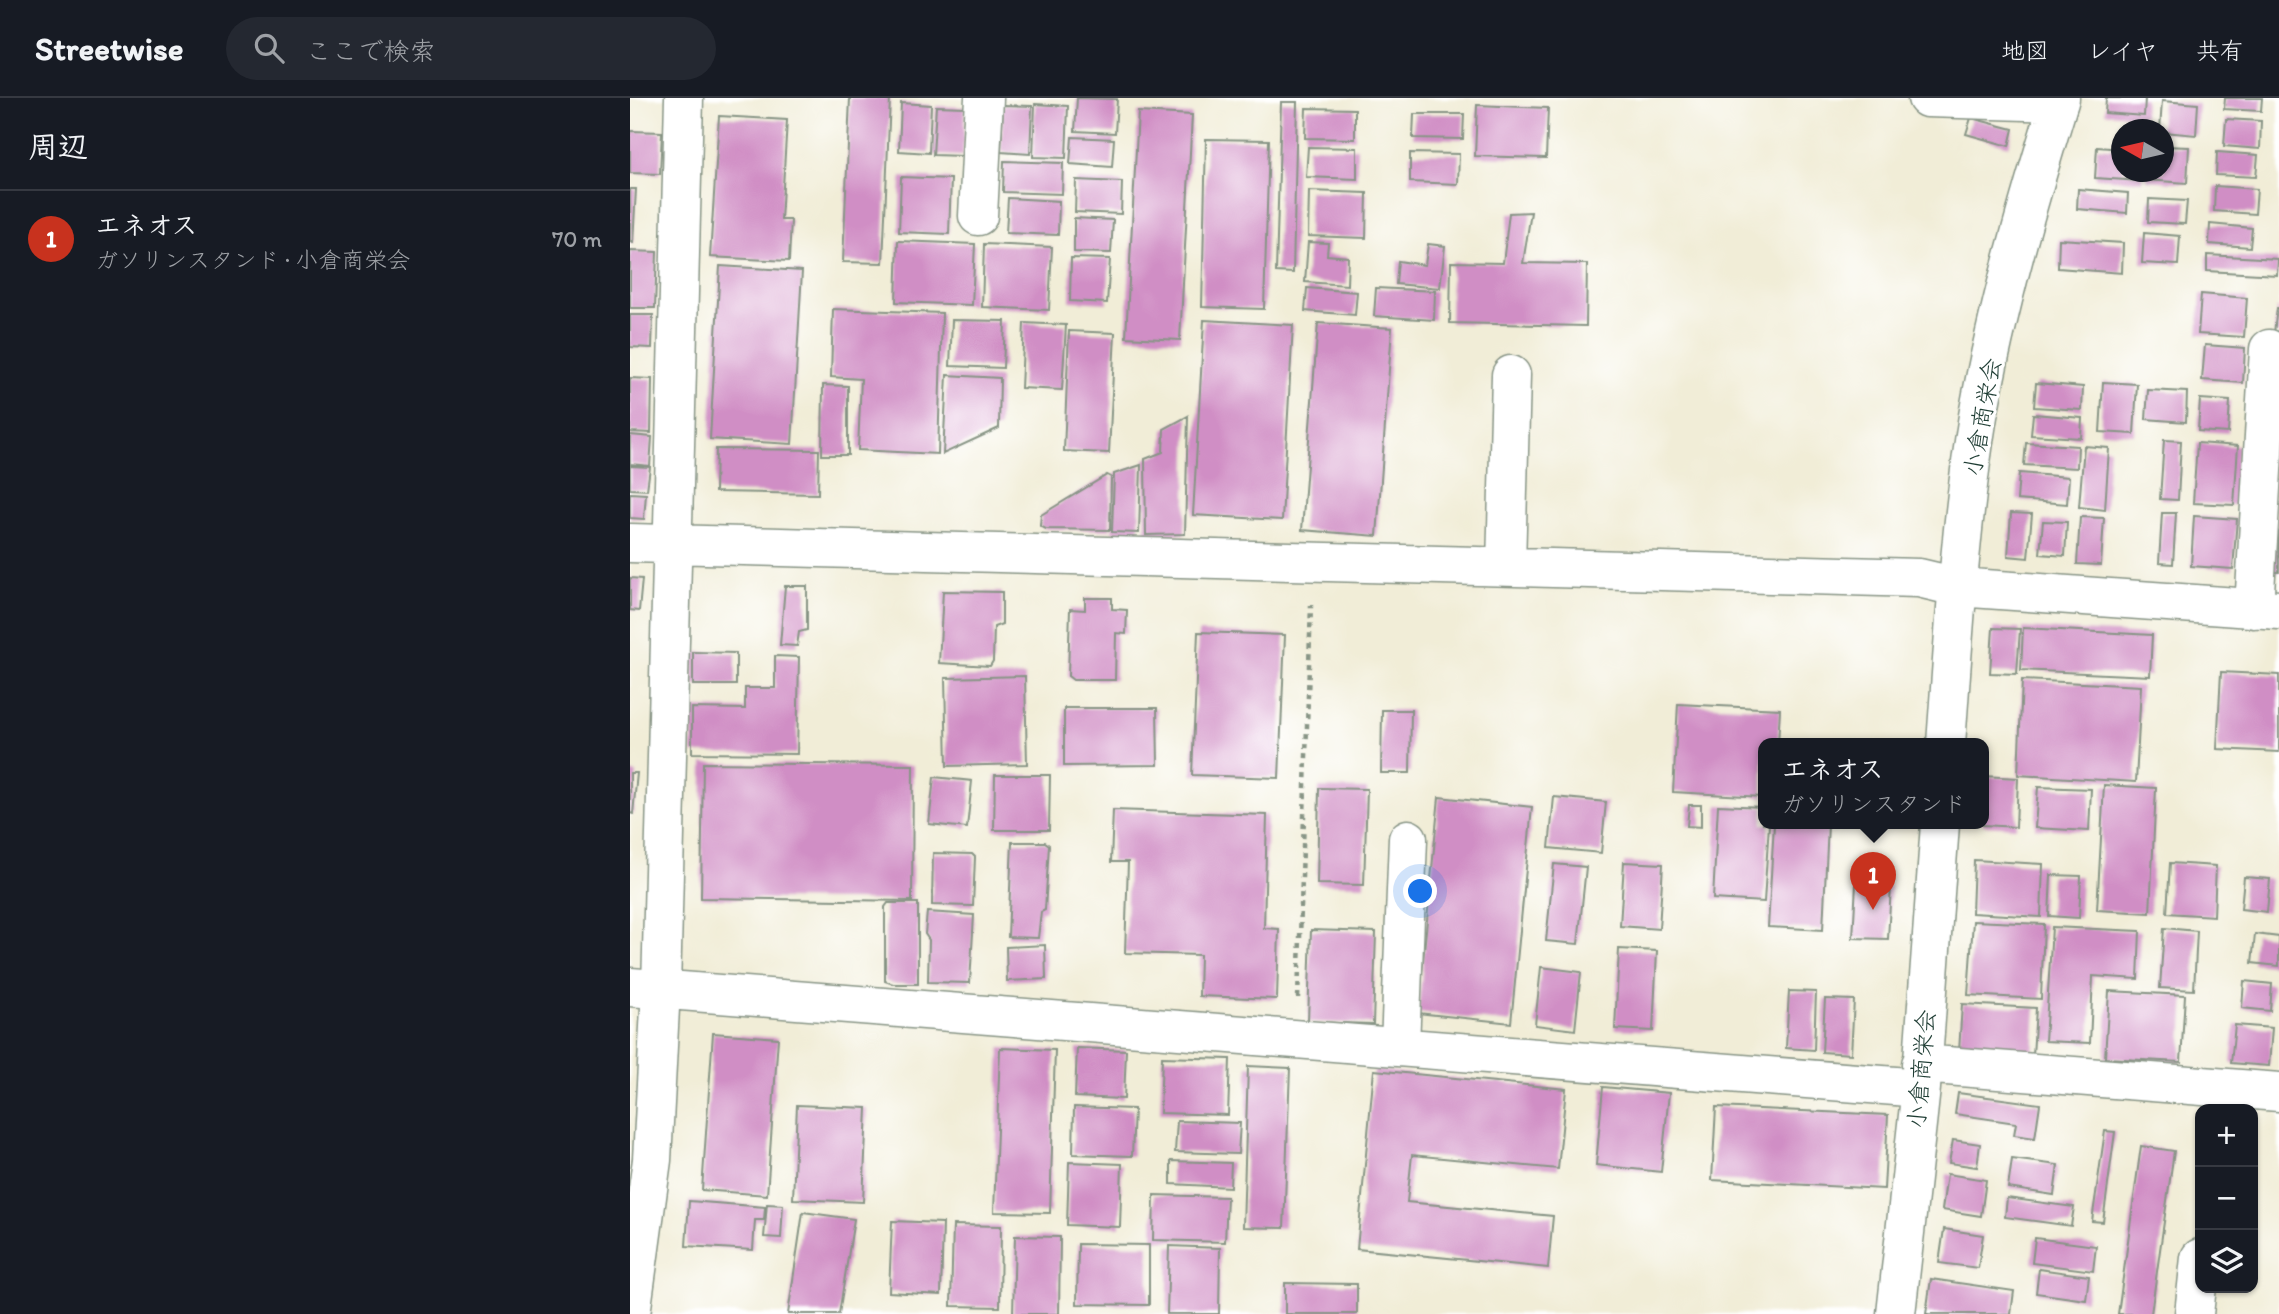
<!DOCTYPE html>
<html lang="ja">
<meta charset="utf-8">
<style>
body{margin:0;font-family:Itim,"Klee One",sans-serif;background:#242831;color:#f1f3f6}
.controls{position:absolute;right:21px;bottom:21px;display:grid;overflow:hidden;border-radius:14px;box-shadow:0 2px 5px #0004}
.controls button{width:63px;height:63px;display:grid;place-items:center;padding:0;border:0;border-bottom:2px solid #363941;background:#171b24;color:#f1f3f6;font:35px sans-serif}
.compass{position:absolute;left:1481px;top:21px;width:63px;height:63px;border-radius:50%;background:#171b24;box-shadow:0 2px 5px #0004;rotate:278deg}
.you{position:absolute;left:791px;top:794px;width:24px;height:24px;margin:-18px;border:5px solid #fff;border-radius:50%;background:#1a73e8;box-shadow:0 0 0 10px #1a73e833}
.badge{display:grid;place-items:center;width:46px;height:46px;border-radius:50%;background:#c8321e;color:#fff;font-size:23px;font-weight:700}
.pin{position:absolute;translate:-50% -58px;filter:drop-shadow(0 2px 4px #0008)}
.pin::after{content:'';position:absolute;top:37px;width:24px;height:21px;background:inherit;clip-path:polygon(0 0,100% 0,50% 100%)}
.popup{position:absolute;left:1128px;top:640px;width:231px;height:91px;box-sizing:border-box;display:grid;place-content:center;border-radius:14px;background:#171b24;filter:drop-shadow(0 2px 5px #0005);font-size:23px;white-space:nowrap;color:#9ea1a6}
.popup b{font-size:26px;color:#f1f3f6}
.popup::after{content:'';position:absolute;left:50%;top:100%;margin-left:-14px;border:14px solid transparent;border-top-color:#171b24}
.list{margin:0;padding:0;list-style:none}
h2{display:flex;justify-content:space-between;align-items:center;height:91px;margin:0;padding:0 28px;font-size:30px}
h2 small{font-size:23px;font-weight:400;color:#9ea1a6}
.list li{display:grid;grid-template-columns:46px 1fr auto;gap:21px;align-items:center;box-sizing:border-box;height:98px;padding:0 28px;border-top:2px solid #363941}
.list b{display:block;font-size:26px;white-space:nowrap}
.list p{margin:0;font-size:23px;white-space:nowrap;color:#9ea1a6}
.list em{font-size:23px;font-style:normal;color:#9ea1a6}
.icon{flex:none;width:38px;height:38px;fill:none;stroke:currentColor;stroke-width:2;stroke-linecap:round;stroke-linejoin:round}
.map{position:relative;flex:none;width:1649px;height:1216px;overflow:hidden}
header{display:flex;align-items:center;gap:42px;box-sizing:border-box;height:98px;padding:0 35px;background:#171b24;border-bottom:2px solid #363941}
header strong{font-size:33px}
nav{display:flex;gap:38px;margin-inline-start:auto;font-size:24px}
.search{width:490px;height:63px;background:#242831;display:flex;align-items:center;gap:18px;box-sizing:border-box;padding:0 24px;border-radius:38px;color:#9ea1a6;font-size:26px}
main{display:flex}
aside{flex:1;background:#171b24}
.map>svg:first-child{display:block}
.building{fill:#d08ec5}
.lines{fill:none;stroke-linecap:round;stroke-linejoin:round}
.minor-casing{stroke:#889586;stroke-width:41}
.path{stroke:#889586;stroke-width:4.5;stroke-dasharray:5 5;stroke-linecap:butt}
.minor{stroke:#fff;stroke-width:38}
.labels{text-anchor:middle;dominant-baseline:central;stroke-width:6;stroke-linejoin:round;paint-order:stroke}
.street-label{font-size:24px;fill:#1f3d34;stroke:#fff}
</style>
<header>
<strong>Streetwise</strong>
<div class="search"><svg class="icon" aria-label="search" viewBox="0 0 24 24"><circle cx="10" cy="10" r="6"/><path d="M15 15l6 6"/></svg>ここで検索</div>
<nav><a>地図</a><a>レイヤ</a><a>共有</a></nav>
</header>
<main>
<aside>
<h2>周辺<small></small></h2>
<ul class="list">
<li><span class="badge">1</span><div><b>エネオス</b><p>ガソリンスタンド · 小倉商栄会</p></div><em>70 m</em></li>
</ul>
</aside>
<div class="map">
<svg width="1649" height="1216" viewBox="0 0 1649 1216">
<rect width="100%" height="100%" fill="#fff"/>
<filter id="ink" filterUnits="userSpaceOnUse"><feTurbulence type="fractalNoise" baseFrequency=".0143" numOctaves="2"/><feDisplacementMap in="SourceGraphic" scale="14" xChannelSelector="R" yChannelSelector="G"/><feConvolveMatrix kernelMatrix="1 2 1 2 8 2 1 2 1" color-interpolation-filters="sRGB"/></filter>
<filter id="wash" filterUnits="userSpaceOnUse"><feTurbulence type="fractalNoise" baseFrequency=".00686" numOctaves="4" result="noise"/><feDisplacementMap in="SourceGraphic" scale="28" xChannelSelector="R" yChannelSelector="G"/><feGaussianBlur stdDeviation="1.57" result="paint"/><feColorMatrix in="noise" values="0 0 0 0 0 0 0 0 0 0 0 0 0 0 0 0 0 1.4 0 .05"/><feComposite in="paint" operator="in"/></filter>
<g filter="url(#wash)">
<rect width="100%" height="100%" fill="#f1edd7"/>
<g id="blocks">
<path class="building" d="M220 0H260L253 165 213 164Z
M447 0 487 1 485 35 445 33Z
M1476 0H1515L1514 18 1475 15Z
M1595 0H1632L1631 13 1594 11Z
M1532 3 1568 6 1566 37 1534 34 1530 32Z
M651 4H667L663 175 646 174Z
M271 5 301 7 299 55 269 53Z
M405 6 438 8 436 60 403 59Z
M373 7 402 8 400 56 371 54Z
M847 7 918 10 916 60 845 58Z
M306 8 335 9 333 58 303 57Z
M676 10 725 11V41L675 40Z
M508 14 562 17 550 242 496 239Z
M784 16H834L833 41 783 40Z
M89 18 157 22 151 122H161L159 163 80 159Z
M1341 20 1383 31 1379 48 1336 36Z
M1596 21 1631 23 1630 51 1594 48Z
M0 33 32 34 30 76 0 75Z
M442 39 484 41 482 69 440 66Z
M576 41 639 42 634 211 572 209Z
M1534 48 1559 49 1557 85 1516 82 1517 74H1534Z
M678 49 727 50V81L676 79Z
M1467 49 1492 51V74H1513L1512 83 1465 80Z
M1587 54 1628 57 1626 79 1586 77Z
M780 55 829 56 828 86 780 84Z
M374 63 433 65 432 96 373 94Z
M271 79 321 81 319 136 269 134Z
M446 82 492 84 491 116 445 114Z
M1585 88 1627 91 1625 116 1584 113Z
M0 91H6L3 145 0 144Z
M1448 91 1498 95 1497 115 1447 111Z
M679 93 737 95 736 140 678 138Z
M378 100 429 103 428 137 376 135Z
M1519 101 1557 103 1555 126 1518 124Z
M901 114 893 165 957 166 956 228 820 225 821 164 873 165 879 115Z
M444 120 483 122 481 155 444 154Z
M1580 126 1622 130 1620 149 1579 146Z
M1514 135 1550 138 1548 167 1512 165Z
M1429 141 1493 145 1492 175 1428 170Z
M268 143 345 146 342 207 266 204Z
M678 144 698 145 697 157 718 159 717 187 675 184Z
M354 146 422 149 419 212 352 209Z
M798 146 815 148 810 190 766 186 768 163 795 167Z
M0 153 27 154 25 210H0Z
M1577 157 1648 161 1647 177 1577 173Z
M441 160 480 161 477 205 440 203Z
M90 168 172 173 162 346 80 341Z
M677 190 727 194 725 217 675 213Z
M746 190 805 193 804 222 744 218Z
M1571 196 1617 200 1614 239 1568 236Z
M1647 210H1649V236L1644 235Z
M203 211 312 215 308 356 228 352 231 281 201 279Z
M0 217H23L22 250 0 249Z
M322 222 375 223 373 270 320 268Z
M574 222 663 227 652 422 563 417Z
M394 225 436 227 432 292 391 290Z
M688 225 762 230 747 438 672 432Z
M439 233 485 235 479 355 434 353Z
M1575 247 1615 250 1613 285 1572 282Z
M317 277 370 280 369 330 313 356Z
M0 280 22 281 21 335 0 334Z
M1473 284 1507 286 1504 336 1470 334Z
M1406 285 1453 289 1452 312 1404 309Z
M193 287 218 288V357H192Z
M1518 292 1557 294 1556 324 1516 321Z
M1570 301 1600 303 1598 335 1568 333Z
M1403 316 1452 320 1451 340 1401 337Z
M558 318 555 436 516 437 515 361 533 354 534 331Z
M0 337 22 339 20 368 0 366Z
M1534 342 1551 343 1548 402 1530 401Z
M1396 345 1448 348 1447 370 1394 367Z
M1567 345 1608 348 1604 407 1563 405Z
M1454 348 1479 350 1475 412 1449 409Z
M86 351 189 352 188 396 85 394Z
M511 367 509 435 482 434 484 376Z
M0 368 20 369 17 392 0 391Z
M1389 375 1439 379 1437 406 1387 402Z
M477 377 481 379 480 432 416 431 410 428 411 417Z
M0 395 16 396 14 421 0 420Z
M1381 415 1402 416 1398 460 1378 458Z
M1532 415H1546L1543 466 1529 465Z
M1564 418 1607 421 1603 471 1561 468Z
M1450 419 1474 420 1471 467 1447 466Z
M1413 423 1437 424 1435 458 1410 456Z
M1647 434H1649V474H1642Z
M0 480 12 481 9 513 0 512Z
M155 488H177V532L169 534 167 548 150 547Z
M313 493 372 494V526L364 529 363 563 360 568 309 565Z
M455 500H482V511L497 512 496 536 486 535 485 582H443L438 578 440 511 455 512Z
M1363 530 1390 531 1387 576 1360 575Z
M1393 530 1522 537 1520 578 1391 572Z
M568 534 655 537 649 680 562 677Z
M63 554 106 555V587H63Z
M145 558 169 559 167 656 62 655V610L115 611V590H145Z
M1591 574 1649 577V654L1587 651Z
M395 578 397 666 317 668 315 580Z
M1392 582 1511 588 1506 684 1388 677Z
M1048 606 1150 611 1148 646H1133V699L1043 694Z
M434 610H527L528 667 434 668Z
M752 612H781L780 675H751Z
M73 665 283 667 282 803 71 800Z
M0 675H7L3 716 0 715Z
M365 677H420L419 732H364Z
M1353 678 1388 680 1386 729 1353 727Z
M304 679 342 683 337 730 299 726Z
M1474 687 1526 690 1520 815 1467 812Z
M1408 689 1461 691 1459 733 1405 730Z
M689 690 737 691 734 787 687 786Z
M809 699 902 709 881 925 788 915Z
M924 699 976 704 971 755 919 750Z
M1059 707H1071V729L1057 728Z
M1088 707 1133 709V726H1139L1134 804 1083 801Z
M483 712 637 717 634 830 649 831 647 901 569 898 570 857 495 855 498 764H481Z
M1144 726H1198L1193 832 1138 829Z
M382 744H415L419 747 415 812 411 814 408 840 378 839Z
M303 755 342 756 345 759 343 808 302 807Z
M1344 762 1413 766 1411 819 1342 815Z
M994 764 1033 766 1029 831 990 828Z
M1540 765 1586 768 1584 818 1537 815Z
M924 766 956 769 948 846 916 843Z
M1421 777 1451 778 1449 820 1419 818Z
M1614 779 1640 781 1637 814 1611 811Z
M1226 786 1261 788 1258 841 1223 840Z
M258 805H288V886H263L255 883V809Z
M297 814 344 817 340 885 298 884 299 842 295 836Z
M1343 823 1414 826 1411 901 1338 897Z
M1422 829 1510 833 1508 881 1463 878 1460 945 1415 943Z
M1534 830 1567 833 1564 892 1530 890Z
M681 832 746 834 743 926 678 924Z
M1625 836 1649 839V868L1622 865Z
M415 847 416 881 377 883 376 849Z
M989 851 1027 853 1023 933 985 931Z
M911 869 951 874 945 932 905 927Z
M1614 883 1642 886 1640 913 1612 910Z
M1159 893 1186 894 1184 952 1156 950Z
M1479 893 1555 897 1551 964 1475 960Z
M1195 901 1224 902 1221 956 1192 954Z
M1332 906 1406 910 1403 958 1329 954Z
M1605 927 1642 930 1639 968 1601 965Z
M83 935 148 940 137 1097 72 1092Z
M370 950 425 952 420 1115 364 1114Z
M447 950 496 952 494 1001 445 999Z
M532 959 600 961 598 1017 530 1015Z
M618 968 660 970 654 1130 613 1129Z
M744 972 936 991 928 1071 782 1057 777 1104 923 1118 918 1170 727 1151Z
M973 989 1039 995 1031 1074 966 1067Z
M1328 995 1410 1006 1405 1040 1384 1037 1386 1025 1325 1016Z
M167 1007 237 1010 233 1104 163 1101Z
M444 1009 504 1011 502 1058 443 1056Z
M1086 1009 1258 1017 1254 1091 1082 1082Z
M547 1023 610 1025 608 1056 545 1054Z
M1475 1033 1485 1034 1473 1124 1462 1123Z
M1323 1042 1350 1046 1347 1069 1319 1065Z
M1511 1048 1544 1053 1521 1216H1488Z
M1382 1061 1428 1067 1424 1097 1378 1090Z
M541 1063 601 1065 600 1089 541 1086Z
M439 1064 492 1066 490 1129 437 1127Z
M1317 1076 1356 1082 1351 1118 1312 1112Z
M524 1097 597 1099 595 1144 523 1142Z
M1377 1100 1444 1109 1441 1128 1375 1119Z
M59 1103 135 1109 134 1122H125L123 1152 56 1148Z
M137 1106 153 1107 151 1140 134 1139Z
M173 1114 224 1121 209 1216H158Z
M262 1123 313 1125 311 1197 259 1194Z
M323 1127 371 1128 370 1209 321 1208Z
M1314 1131 1353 1137 1348 1170 1309 1165Z
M385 1138 430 1139 429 1216H383Z
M1405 1140 1466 1148 1463 1173 1402 1165Z
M448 1146 519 1147V1207L447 1206Z
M539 1148 590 1150 589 1216H537Z
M1409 1171 1459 1178 1456 1202 1406 1195Z
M1301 1181 1384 1193 1381 1216H1296Z
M655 1185 727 1186V1216H655Z"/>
</g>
</g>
<g filter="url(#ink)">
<use href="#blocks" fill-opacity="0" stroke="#889586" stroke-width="2"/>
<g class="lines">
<g class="minor-casing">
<path id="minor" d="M1297 0 1429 4
M348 118 354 0
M0 445 1289 480 1327 489 1649 512
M876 468 881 277
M1624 511 1639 251
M1316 646C1324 537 1330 426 1348 318 1367 211 1398 104 1430 0
M0 889 1291 990
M770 948 778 741
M1291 966 1649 994
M1 1216 22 1062 31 891 54 0
M1266 1216 1291 990 1310 726
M1564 1216 1570 1160"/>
</g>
<path class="path" d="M668 900 681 507"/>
<use href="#minor" class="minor"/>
</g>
</g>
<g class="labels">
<g class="street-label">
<text transform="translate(1352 319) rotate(-80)">小倉商栄会</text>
<text transform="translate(1291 971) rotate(-85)">小倉商栄会</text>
</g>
</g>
</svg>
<div class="controls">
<button>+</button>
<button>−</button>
<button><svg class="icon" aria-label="layers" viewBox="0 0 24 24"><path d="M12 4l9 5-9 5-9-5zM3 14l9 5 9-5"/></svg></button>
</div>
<svg class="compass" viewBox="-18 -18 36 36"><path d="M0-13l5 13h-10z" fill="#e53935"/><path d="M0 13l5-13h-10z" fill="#9ea1a6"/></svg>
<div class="you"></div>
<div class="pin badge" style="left:1243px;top:812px">1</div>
<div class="popup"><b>エネオス</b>ガソリンスタンド</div>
</div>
</main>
